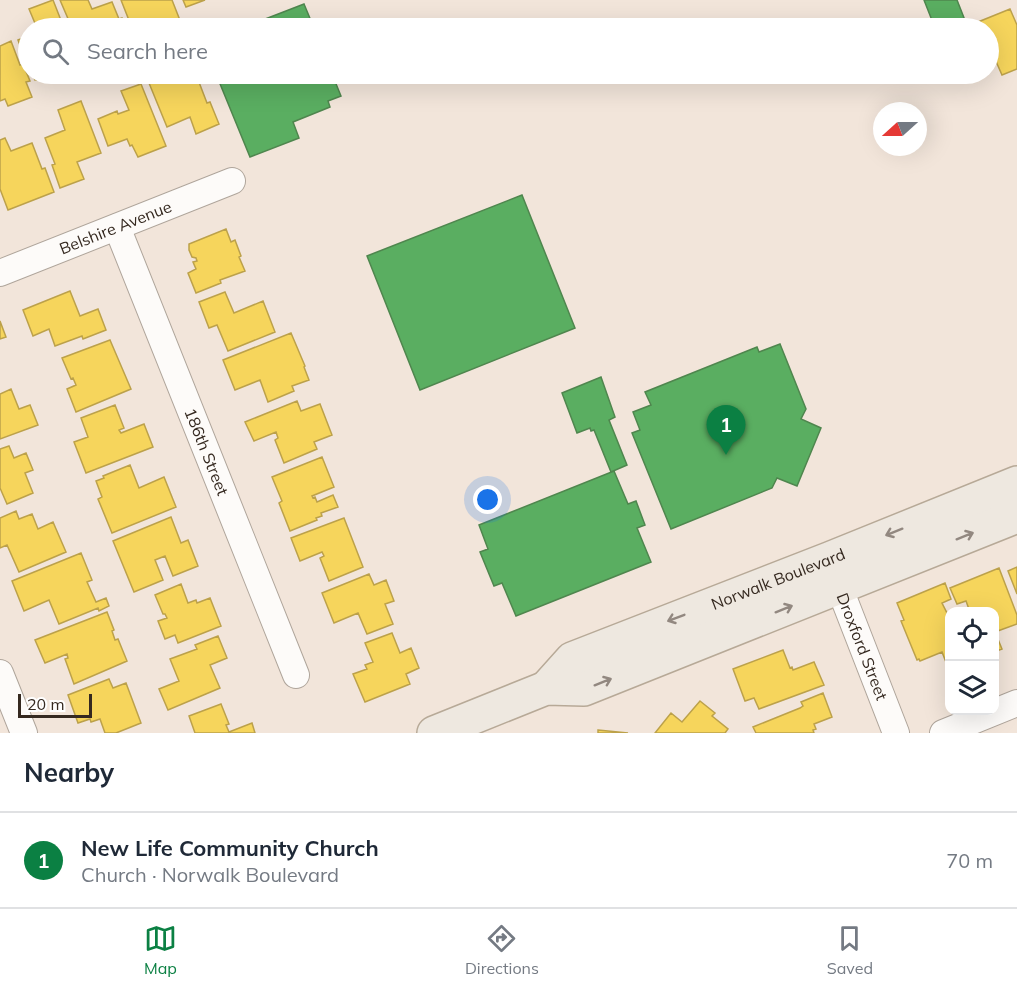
<!DOCTYPE html>
<meta charset="utf-8">
<style>
body{margin:0;font-family:Mulish,sans-serif;background:#f6f6f7;color:#1f2937}
.controls{position:absolute;right:18px;bottom:18px;display:grid;overflow:hidden;border-radius:12px;box-shadow:0 6px 24px #0002}
.controls button{width:54px;height:54px;display:grid;place-items:center;padding:0;border:0;border-bottom:2px solid #e0e1e3;background:#fff;color:#1f2937;font:30px sans-serif}
.compass{position:absolute;left:873px;top:102px;width:54px;height:54px;border-radius:50%;background:#fff;box-shadow:0 6px 24px #0002;rotate:249deg}
.scale{position:absolute;left:18px;bottom:15px;width:74px;box-sizing:border-box;padding-left:6px;border:3px solid #352920;border-top:0;font-size:16px;line-height:21px;white-space:nowrap;color:#352920;-webkit-text-stroke:4px #fff;paint-order:stroke}
.you{position:absolute;left:488px;top:500px;width:21px;height:21px;margin:-15px;border:4px solid #fff;border-radius:50%;background:#1a73e8;box-shadow:0 0 0 9px #1a73e833}
.badge{display:grid;place-items:center;width:39px;height:39px;border-radius:50%;background:#0b8043;color:#fff;font-size:20px;font-weight:700}
.pin{position:absolute;translate:-50% -50px;filter:drop-shadow(0 2px 3px #0008)}
.pin::after{content:'';position:absolute;top:32px;width:21px;height:18px;background:inherit;clip-path:polygon(0 0,100% 0,50% 100%)}
.list{margin:0;padding:0;list-style:none}
h2{display:flex;justify-content:space-between;align-items:center;height:78px;margin:0;padding:0 24px;font-size:26px}
h2 small{font-size:20px;font-weight:400;color:#747a83}
.list li{display:grid;grid-template-columns:39px 1fr auto;gap:18px;align-items:center;box-sizing:border-box;height:96px;padding:0 24px;border-top:2px solid #e0e1e3}
.list b{display:block;font-size:22px;white-space:nowrap}
.list p{margin:0;font-size:20px;white-space:nowrap;color:#747a83}
.list em{font-size:20px;font-style:normal;color:#747a83}
.icon{flex:none;width:33px;height:33px;fill:none;stroke:currentColor;stroke-width:2;stroke-linecap:round;stroke-linejoin:round}
.map{position:relative;flex:none;width:1017px;height:733px;overflow:hidden}
.search{position:absolute;background:#fff;box-shadow:0 6px 24px #0002;left:18px;right:18px;top:18px;height:66px;display:flex;align-items:center;gap:15px;box-sizing:border-box;padding:0 21px;border-radius:33px;color:#747a83;font-size:22px}
.sheet{height:174px;background:#fff}
nav{display:flex;justify-content:space-around;align-items:center;box-sizing:border-box;height:84px;border-top:2px solid #e0e1e3;background:#fff;font-size:16px;color:#747a83}
nav a{display:grid;justify-items:center;gap:3px}
nav .on{color:#0b8043}
.map>svg:first-child{display:block}
.homes{fill:#f6d55c;stroke:#bca14a;stroke-width:1.5}
.public{fill:#5aae61;stroke:#4f864e;stroke-width:1.5}
.lines{fill:none;stroke-linecap:round;stroke-linejoin:round}
.minor-casing{stroke:#afa59b;stroke-width:28}
.major-casing{stroke:#b7a997;stroke-width:36}
.minor{stroke:#fdfbf9;stroke-width:26}
.major{stroke:#eee8e0;stroke-width:33}
.oneway{stroke:#928880}
.labels{text-anchor:middle;dominant-baseline:central;stroke-width:6;stroke-linejoin:round;paint-order:stroke}
.street-label{font-size:16px;fill:#352920;stroke:#fff}
</style>
<div class="map">
<svg width="1017" height="733" viewBox="0 0 1017 733">
<rect width="100%" height="100%" fill="#f2e5da"/>
<path class="homes" d="M53 0 64 28H37L29 9Z
M60 0H88L92 9 112 2 119 19 122 18 124 24 121 25 123 28H72Z
M121 0H172L183 28H132Z
M183 0H205L186 7Z
M1010 9 1017 25V69L1002 75 991 50H990L988 47V28H981L978 22Z
M28 36V68L18 40Z
M11 41 20 65 23 64 30 81 26 82 32 97 8 106 5 99 0 101V46Z
M32 74H54L37 80V79L35 80Z
M152 74H180L183 82 197 77 207 103 210 102 219 124 196 134 190 117 167 127 149 83Z
M141 84 166 146 138 157 132 145 130 146 127 139 108 146 98 119 117 111 118 114 129 110 121 91Z
M81 101 101 153 77 162 84 179 60 188 52 165 55 164 45 138 65 130 58 110Z
M5 138 11 151 32 143 42 169 45 168 54 192 8 210 0 189V140Z
M226 229 231 242 235 240 241 256 239 257 245 271 220 280 221 283 196 293 188 273 196 269 193 262 197 261 196 258 192 257 189 250V244Z
M70 291 80 316 98 309 106 330 83 339 82 336 55 346 49 329 33 336 23 310Z
M225 292 234 313 263 301 275 332 228 351 217 325 209 328 199 302Z
M0 321 6 337 0 339Z
M291 333 305 366 304 367 309 380 292 386 294 391 268 402 260 380 235 390 223 360Z
M110 340 131 389 76 412 67 389 76 385 73 378 71 379 62 358Z
M11 389 19 409 30 405 38 425 0 439V394Z
M297 401 301 411 320 404 332 435 314 442 317 449 284 463 275 440 278 438 276 432 254 441 245 422Z
M115 405 124 428 119 430 121 433 144 424 153 447 86 473 74 442 88 437 81 418Z
M9 446 14 458 26 453 33 470 25 473 33 493 7 504 0 488V449Z
M322 457 334 487 312 496 313 498 315 497 317 502 333 495 338 507 321 513 322 516 316 518 317 520 290 531 279 503 282 501 272 477Z
M130 465 139 488 164 477 176 507 112 533 98 499 102 497 96 481 104 478 103 476Z
M16 511 19 519 32 514 38 529 53 522 66 552 19 572 7 545 0 548V518Z
M171 517 181 543 188 540 198 566 173 576 165 556 155 560 163 580 134 592 113 541Z
M344 518 363 567 329 581 320 558 324 556 322 552 300 561 291 538Z
M81 553 92 580 87 582 96 602 106 598 109 606 99 611 98 608 59 624 49 600 24 611 12 581Z
M1017 567V594L1008 571Z
M999 568 1017 615V624L995 632 1002 649 994 652V612H970L966 601 957 604 950 588Z
M369 574 374 585 386 580 394 601 385 604 393 624 367 634 358 613 334 623 322 593Z
M945 583 951 599 942 603 950 619 949 670 942 652 920 661 919 659 917 660 901 621 904 620 897 603Z
M181 584 188 603 196 600 197 603 210 598 221 626 178 643 175 635 165 639 158 621 167 618 165 614H163L155 595Z
M107 612 114 630 112 631 115 640 118 639 127 661 74 684 65 659 68 658 67 654 45 663 35 640Z
M392 633 400 653 411 648 419 668 406 674 410 684 365 702 353 674 367 669 365 665 373 662 365 643Z
M218 636 227 658 210 665 220 688 168 710 159 689 179 681 170 659 197 649 195 645Z
M783 650 790 668 792 667 793 670 814 662 824 685 759 709 754 698 745 701 733 669Z
M109 679 113 688 126 683 141 723 116 733H105L100 719 91 722 90 719 78 723 68 695Z
M823 693 832 717 814 724 816 729 813 730 814 733H756L753 727 800 708 803 706 801 702Z
M700 701 715 713 712 716 728 729 725 733H655L671 713 682 722Z
M221 704 229 724 226 725 229 732 252 723 255 733H195L189 716Z
M598 730 628 733H598Z"/>
<path class="public" d="M924 0H957L968 28H935Z
M304 4 314 28H242Z
M216 74H332L341 96 328 101 330 107 293 122 299 138 250 157Z
M522 195 575 328 420 390 367 256Z
M780 344 806 409 801 419 821 428 797 486 777 478 772 488 671 529 632 433 640 430 633 412 651 405 645 392 757 347 759 352Z
M601 377 615 417 609 420 627 465 611 472 594 430 591 431 590 428 577 433 562 393Z
M614 471 628 504 636 501 645 525 637 528 651 562 516 616 502 583 494 586 480 552 488 549 479 525Z"/>
<g class="lines">
<g class="minor-casing">
<g id="minor">
<path id="s1" d="M117 227 296 675"/>
<path id="s2" d="M0 273 232 181"/>
<path id="s3" d="M833 571 896 733"/>
<path d="M0 673 24 733"/>
<path d="M943 733 1017 703"/>
</g>
</g>
<g class="major-casing">
<g id="major">
<path id="s4" d="M546 688 572 659 829 559 1017 483"/>
<path d="M434 733 546 688 584 689 1017 516"/>
</g>
</g>
<use href="#minor" class="minor"/>
<use href="#major" class="major"/>
</g>
<defs><path id="oneway-shaft" d="M-6 0H5M1.5-3L5.5 0L1.5 3" fill="none" stroke-width="1.6" stroke-linecap="round" stroke-linejoin="round" transform="scale(1.5)"/></defs>
<g class="oneway">
<use href="#oneway-shaft" transform="translate(894 532) rotate(158)"/>
<use href="#oneway-shaft" transform="translate(965 536) rotate(-22)"/>
<use href="#oneway-shaft" transform="translate(784 609) rotate(-22)"/>
<use href="#oneway-shaft" transform="translate(676 618) rotate(159)"/>
<use href="#oneway-shaft" transform="translate(603 682) rotate(-22)"/>
</g>
<g class="labels">
<g class="street-label">
<text stroke="none"><textPath href="#s2" startOffset="124">Belshire Avenue</textPath></text>
<text stroke="none"><textPath href="#s1" startOffset="242">186th Street</textPath></text>
<text stroke="none"><textPath href="#s4" startOffset="260">Norwalk Boulevard</textPath></text>
<text stroke="none"><textPath href="#s3" startOffset="81">Droxford Street</textPath></text>
</g>
</g>
</svg>
<div class="controls">
<button><svg class="icon" aria-label="locate" viewBox="0 0 24 24"><circle cx="12" cy="12" r="6"/><path d="M12 2v4M12 18v4M2 12h4M18 12h4"/></svg></button>
<button><svg class="icon" aria-label="layers" viewBox="0 0 24 24"><path d="M12 4l9 5-9 5-9-5zM3 14l9 5 9-5"/></svg></button>
</div>
<svg class="compass" viewBox="-18 -18 36 36"><path d="M0-13l5 13h-10z" fill="#e53935"/><path d="M0 13l5-13h-10z" fill="#747a83"/></svg>
<div class="scale">20 m</div>
<div class="you"></div>
<div class="pin badge" style="left:726px;top:455px">1</div>
<div class="search"><svg class="icon" aria-label="search" viewBox="0 0 24 24"><circle cx="10" cy="10" r="6"/><path d="M15 15l6 6"/></svg>Search here</div>
</div>
<section class="sheet">
<h2>Nearby<small></small></h2>
<ul class="list">
<li><span class="badge">1</span><div><b>New Life Community Church</b><p>Church · Norwalk Boulevard</p></div><em>70 m</em></li>
</ul>
</section>
<nav>
<a class="on"><svg class="icon" aria-label="map" viewBox="0 0 24 24"><path d="M3 6l6-2 6 2 6-2v14l-6 2-6-2-6 2zM9 4v14M15 6v14"/></svg>Map</a>
<a><svg class="icon" aria-label="directions" viewBox="0 0 24 24"><path d="M12 3l9 9-9 9-9-9zM9 14v-3h6M13 9l2 2-2 2"/></svg>Directions</a>
<a><svg class="icon" aria-label="saved" viewBox="0 0 24 24"><path d="M7 4h10v16l-5-4-5 4z"/></svg>Saved</a>
</nav>
